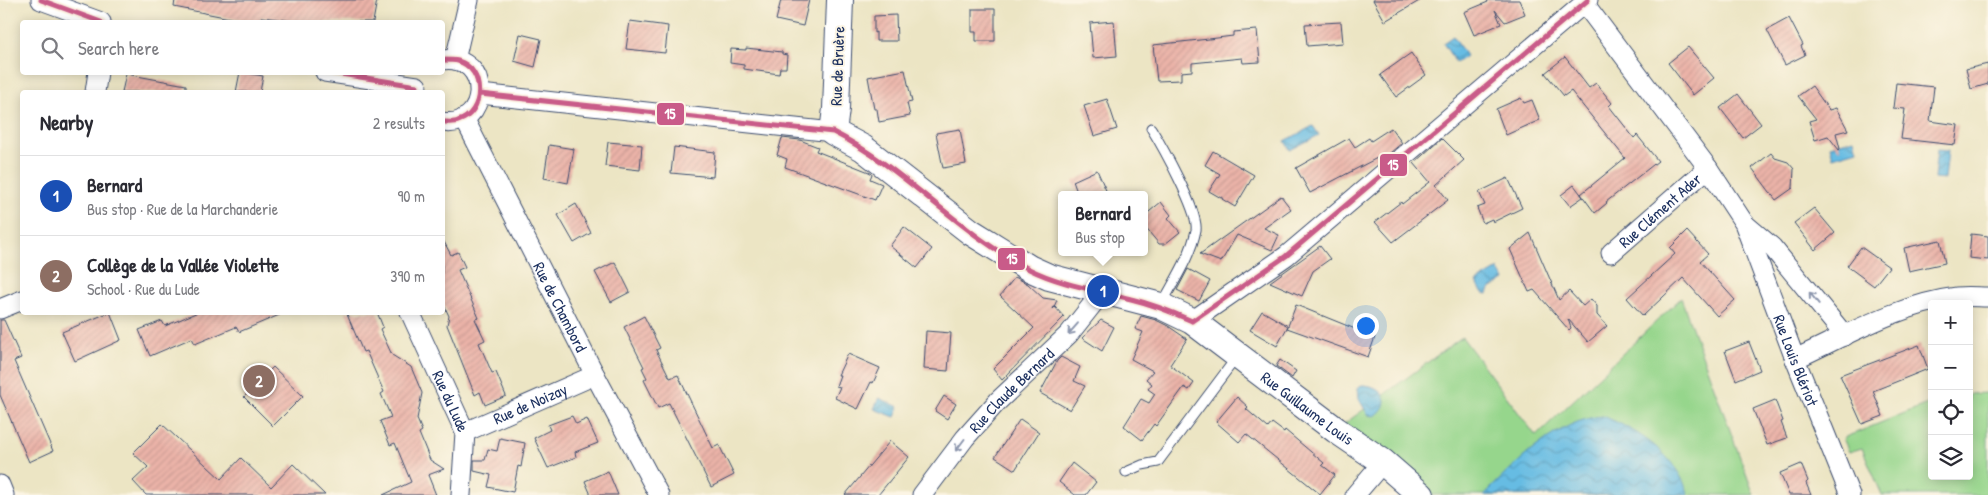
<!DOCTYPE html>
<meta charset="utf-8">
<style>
body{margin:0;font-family:"Patrick Hand",sans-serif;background:#f7f7f7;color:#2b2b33}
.controls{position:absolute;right:15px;bottom:15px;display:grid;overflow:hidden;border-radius:5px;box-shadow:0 2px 12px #0003}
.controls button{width:45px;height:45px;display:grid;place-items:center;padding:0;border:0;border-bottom:1px solid #e1e1e2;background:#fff;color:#2b2b33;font:25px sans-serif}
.you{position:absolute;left:1365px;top:325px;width:18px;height:18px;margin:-12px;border:4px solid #fff;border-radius:50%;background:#1a73e8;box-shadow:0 0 0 8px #1a73e833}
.badge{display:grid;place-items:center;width:32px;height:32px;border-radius:50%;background:#b5179e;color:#fff;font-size:16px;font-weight:700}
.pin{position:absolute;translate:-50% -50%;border:2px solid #fff;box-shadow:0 1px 5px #0006}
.popup{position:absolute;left:1058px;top:191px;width:90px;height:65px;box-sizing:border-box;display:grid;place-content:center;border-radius:5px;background:#fff;filter:drop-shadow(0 1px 4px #0005);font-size:16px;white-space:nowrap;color:#7c7c81}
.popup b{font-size:19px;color:#2b2b33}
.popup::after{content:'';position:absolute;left:50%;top:100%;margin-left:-10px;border:10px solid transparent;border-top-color:#fff}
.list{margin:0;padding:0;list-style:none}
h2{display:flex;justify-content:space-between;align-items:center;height:65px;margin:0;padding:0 20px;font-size:21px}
h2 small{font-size:16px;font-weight:400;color:#7c7c81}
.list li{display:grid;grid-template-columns:32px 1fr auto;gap:15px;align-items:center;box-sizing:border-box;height:80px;padding:0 20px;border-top:1px solid #e1e1e2}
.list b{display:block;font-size:19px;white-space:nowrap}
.list p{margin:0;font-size:16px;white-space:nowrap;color:#7c7c81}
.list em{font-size:16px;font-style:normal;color:#7c7c81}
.icon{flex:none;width:28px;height:28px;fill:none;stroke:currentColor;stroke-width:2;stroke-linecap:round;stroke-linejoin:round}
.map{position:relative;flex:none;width:1988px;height:495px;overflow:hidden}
.search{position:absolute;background:#fff;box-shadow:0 2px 12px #0003;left:20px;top:20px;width:425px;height:55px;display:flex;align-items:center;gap:12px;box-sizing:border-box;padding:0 18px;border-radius:5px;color:#7c7c81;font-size:19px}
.panel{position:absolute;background:#fff;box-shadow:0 2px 12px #0003;left:20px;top:90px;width:425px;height:225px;border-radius:5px}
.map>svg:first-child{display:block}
.green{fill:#96d68c;stroke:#588275}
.water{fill:url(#water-waves);stroke:#4076a0}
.building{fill:url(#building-hatch)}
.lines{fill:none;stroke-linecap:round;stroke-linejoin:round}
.lane-casing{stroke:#3a4a6d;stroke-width:11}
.street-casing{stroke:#3a4a6d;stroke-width:21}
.secondary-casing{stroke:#3a4a6d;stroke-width:28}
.lane{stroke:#fff;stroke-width:9}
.street{stroke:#fff;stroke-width:19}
.secondary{stroke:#fff;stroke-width:26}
.bus-1-casing{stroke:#fcf5e5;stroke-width:9}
.bus-1{stroke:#c95b89;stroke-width:5}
.oneway{stroke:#8d97ae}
.labels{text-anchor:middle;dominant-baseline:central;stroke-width:4;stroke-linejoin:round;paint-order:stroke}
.street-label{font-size:16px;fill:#1b2f5e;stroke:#fcf5e5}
.line-badge{stroke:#fcf5e5;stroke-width:2}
.badge-label{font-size:14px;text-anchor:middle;font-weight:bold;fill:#fff}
</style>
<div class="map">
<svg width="1988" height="495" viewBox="0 0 1988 495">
<defs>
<pattern id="water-waves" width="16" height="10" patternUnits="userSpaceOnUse" patternTransform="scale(1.25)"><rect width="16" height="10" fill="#66bce3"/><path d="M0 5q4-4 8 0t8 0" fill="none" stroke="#5399bb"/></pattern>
<pattern id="building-hatch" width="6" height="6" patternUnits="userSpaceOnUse" patternTransform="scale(1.25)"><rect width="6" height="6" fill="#ebb3a8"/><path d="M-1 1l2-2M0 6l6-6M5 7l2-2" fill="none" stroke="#c99a93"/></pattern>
</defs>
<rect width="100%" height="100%" fill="#fcf5e5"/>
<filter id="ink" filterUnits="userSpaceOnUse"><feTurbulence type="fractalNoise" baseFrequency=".02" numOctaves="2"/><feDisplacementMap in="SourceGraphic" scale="10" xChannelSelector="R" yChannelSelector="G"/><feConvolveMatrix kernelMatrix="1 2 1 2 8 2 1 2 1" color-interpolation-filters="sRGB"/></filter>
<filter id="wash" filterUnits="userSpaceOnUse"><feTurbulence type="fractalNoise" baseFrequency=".0096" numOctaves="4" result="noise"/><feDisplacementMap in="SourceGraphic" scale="20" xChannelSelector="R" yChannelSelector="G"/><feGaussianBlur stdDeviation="1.12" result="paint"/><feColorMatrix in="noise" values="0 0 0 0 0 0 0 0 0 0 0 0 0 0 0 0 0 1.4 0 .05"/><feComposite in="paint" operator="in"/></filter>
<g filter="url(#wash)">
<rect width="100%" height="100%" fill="#ece5c4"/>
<path class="green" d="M1681 298 1754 495H1421L1336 430 1462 337 1536 436Z
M1986 393 1988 394V495H1882L1862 448 1849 452 1843 438 1932 402V476H1969V394Z"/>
<path class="water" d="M1453 36 1466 56 1456 63 1443 43Z
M1313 126 1319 135 1290 150 1285 141Z
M1854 139 1857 150 1833 157 1830 146Z
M1937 150 1948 151 1945 179 1934 178Z
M1498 269 1505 280 1490 289 1488 294 1483 293 1476 282Z
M1362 385C1382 385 1395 402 1375 416L1368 415 1359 399 1358 387Z
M879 398 899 407 895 417 874 409Z
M1603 416C1641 432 1675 454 1689 495H1484C1514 465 1558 419 1603 416Z"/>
<g id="blocks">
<path class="building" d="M175 0H377L373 22H302L261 17 260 22H250L174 7Z
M781 0H809L803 26 776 20Z
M1373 0H1421L1385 21Z
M1487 0H1519L1525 14 1505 22 1495 10 1501 24 1474 35 1464 12 1488 2Z
M972 9H995V41H976V32H972Z
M896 15 897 41H876V32L874 33V16Z
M1789 18 1803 45 1801 46 1805 55 1785 65 1767 30Z
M630 21 668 26 665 53 626 49Z
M1114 21 1117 56 1093 58 1090 23Z
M1341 22 1343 43 1307 46 1305 24Z
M1257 30 1260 62 1243 63 1242 58 1192 63V71L1181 72V80L1157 81 1153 45 1209 39 1233 36V32Z
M520 34 541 39 535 67 514 61Z
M1688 47 1714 78 1693 95 1668 63Z
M746 48 782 52V54L787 55 786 68H780L779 74 744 69V65L730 63 731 49 746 50Z
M1411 53 1426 75 1396 97 1380 75Z
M1565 57 1589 88 1596 83 1612 103 1609 106 1634 138 1637 135 1658 161 1606 202 1607 203 1595 213 1581 194 1625 158 1571 91 1564 96 1545 73Z
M1988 64V84L1971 89 1966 69Z
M905 70 912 102 907 103 910 116 879 122 877 109H874L868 77Z
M240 72 263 76 260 92H236Z
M126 74 186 85V92H122Z
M1896 83 1934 87 1930 121 1958 125 1955 145 1901 139 1905 109 1893 108Z
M1812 86 1829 110 1836 108 1848 130 1836 133 1840 149 1839 150 1828 136 1815 140 1809 121 1816 119 1798 96Z
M1738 94 1761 124 1743 138 1720 108Z
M1521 98 1524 103 1532 100 1540 120 1506 135 1496 109Z
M1107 99 1117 129 1094 136 1084 106Z
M1391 128 1402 143 1390 153 1381 160 1379 157 1310 193 1296 168 1349 138 1355 147 1369 138 1371 141Z
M960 129 966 164 943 168 936 133Z
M782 138 800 140 818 147 816 151 869 172 872 174 870 179 882 184 875 200 785 167 787 159 777 155Z
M1442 138 1464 160 1436 185 1448 200 1393 242 1375 222 1401 202 1402 204 1430 182 1414 163Z
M608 142 642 145 640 170 605 166Z
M549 145 574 149 568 183 544 178Z
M674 147 715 152 713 177 671 173Z
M1213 151 1254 175 1235 207 1222 199 1223 197 1221 198 1209 191 1220 174 1205 165Z
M1771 153 1775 158 1788 162 1794 169 1793 188 1776 200 1752 168Z
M1097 170 1108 195H1078L1073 181Z
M1508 178 1522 208 1493 222 1492 219 1483 223 1477 208 1485 205 1479 192Z
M1574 185 1583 197 1570 206 1561 195Z
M1281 196 1291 209 1264 228 1279 235 1272 250 1237 235 1221 262 1200 254Z
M1161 202 1171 215 1168 218 1180 232 1165 244H1159L1144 226V216Z
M576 204 591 233 574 243 558 215Z
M1814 208 1835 233 1815 250 1794 223Z
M904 227 932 249 917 268 890 246Z
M1687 231 1708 254 1700 261 1735 300 1717 316 1683 278 1643 316 1627 298 1675 254 1670 248Z
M1530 233 1559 300 1569 291 1583 306 1591 299 1597 306V315L1607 326 1588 342 1568 319 1571 328 1569 330 1534 290 1529 292 1510 249Z
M1971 234 1988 236V260L1969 258Z
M442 238 451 255 458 252 465 267 458 270 479 318 475 319 485 340 479 343 492 373 496 372 506 396 485 405 480 392 475 395 447 325 449 316 442 301Z
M1940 240 1945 263 1909 271 1904 248Z
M1320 246 1330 259 1313 271 1302 296 1270 282Z
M1861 247 1889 267 1874 286 1847 266Z
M615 262 630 292 611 302 595 272Z
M1188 269 1210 281 1199 301 1177 290Z
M1015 277 1028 284 1043 298 1057 300 1053 309 1055 307 1064 317 1002 380 993 369 1034 328 1000 296Z
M1296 305 1375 337 1368 357 1287 328 1288 326 1277 346 1250 330 1262 311 1288 326Z
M110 312 121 340 75 361 62 332Z
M198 312H284V313L239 332 236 327 195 344 192 338 150 356 139 330 162 321 165 326Z
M346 312H377L383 327 380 329 392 355 411 367 422 393 417 419 422 431 419 433 430 460 444 469 428 475 436 495H383L411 482 395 443 390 445 380 421 391 417 381 394 384 392 366 351 363 352Z
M644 316 660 348 656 350 670 378 678 375 713 448 719 445 734 475 711 487 669 403 658 408 644 380 647 378 642 368 644 367 624 327Z
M1141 316 1156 320 1168 326 1187 339 1170 365 1194 383 1189 390 1184 387 1156 426 1154 424 1142 440 1124 426 1141 399 1149 403 1155 394 1148 389 1152 384 1146 379 1153 371 1131 359 1143 332 1135 329Z
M0 320H4L21 358 14 361 53 451 29 462 0 395Z
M1101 320 1114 327 1102 351 1082 338Z
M926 331 951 333 948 371 924 369Z
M1749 342 1760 370 1736 380 1725 351Z
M1919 345 1928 369 1873 391 1883 416 1862 424 1840 375Z
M848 354 880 368 873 383 871 382 858 409 835 398 840 387 836 386 840 375H838Z
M1061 357 1080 367 1074 381 1085 386 1070 410 1040 393 1057 361Z
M1280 360 1296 371 1292 378 1276 366Z
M273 367 303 396 273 426 244 397Z
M944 396 956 404 947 419 935 411Z
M1237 397 1248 407 1246 409 1268 428 1272 423 1284 432 1285 430 1324 463 1322 465 1335 475 1320 494 1246 434 1239 442 1216 422Z
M1775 400 1783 421 1781 422 1787 438 1767 445 1753 409Z
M572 416 576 424 587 419 598 443 575 452 576 457 548 468 534 438 550 430 548 425Z
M1020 419 1039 432 1015 470 995 457Z
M162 424 221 479 241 458 271 487 293 464 325 495H146L133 481 148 467 133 453Z
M500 438 525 443 521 467 518 466 513 492 488 487 491 475 474 471V460H485L488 449 497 451Z
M890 441 909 457 878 495H845Z
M1072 463 1096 482 1086 495H1075L1059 482Z
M1801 464 1808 481 1806 483 1811 495H1789L1780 473Z
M608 471 618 495H591L585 481Z"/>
</g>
</g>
<g filter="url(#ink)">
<use href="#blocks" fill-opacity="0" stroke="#3a4a6d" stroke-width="1"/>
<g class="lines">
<g class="lane-casing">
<path id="lane" d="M1151 128C1162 146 1199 212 1196 230 1191 256 1174 281 1162 304
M1126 472 1142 465 1158 462 1236 358"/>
</g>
<g class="street-casing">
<g id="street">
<path d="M41 0 101 22"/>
<path id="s1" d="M1584 3 1708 168 1744 223 1795 359 1850 495"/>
<path d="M442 60C493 53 490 130 442 122"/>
<path d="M455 60 469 0"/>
<path d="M325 72 417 86"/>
<path d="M95 92 98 72"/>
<path d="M480 94 833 132"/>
<path id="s2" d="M464 118 595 375 659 495"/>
<path d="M1746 225 1772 247 1845 336"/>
<path id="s3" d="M1611 253 1708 168"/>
<path d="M0 309 22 300"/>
<path id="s4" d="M410 312 465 432 461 495"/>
<path d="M1192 321 1286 256 1588 0"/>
<path d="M1795 359C1847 335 1900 304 1957 297 1967 296 1978 297 1988 297"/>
<path id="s5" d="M465 432 595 375"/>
<path d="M0 485 4 495"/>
<path id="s6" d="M922 495 965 438 998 401 1069 334 1103 291"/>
<path d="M1355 495 1383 462"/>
</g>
</g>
<g class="secondary-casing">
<g id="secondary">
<path id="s7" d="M840 0 836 109 833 132 863 148 971 232 1029 268 1049 277 1161 306 1192 321 1336 430 1383 462 1421 495"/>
</g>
</g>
<use href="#lane" class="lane"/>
<use href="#street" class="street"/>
<use href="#secondary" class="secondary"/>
<g class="bus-1-casing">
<path id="bus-1" d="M41 0 101 22
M442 60C447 60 454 60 458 61 486 69 485 113 458 121 454 123 447 122 442 122
M328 72 417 86
M480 94 833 132C905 168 957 232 1029 269 1061 285 1097 290 1131 299 1152 304 1172 312 1192 321
M1192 321 1286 256 1588 0"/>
</g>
<use href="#bus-1" class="bus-1"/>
</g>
<defs><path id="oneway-shaft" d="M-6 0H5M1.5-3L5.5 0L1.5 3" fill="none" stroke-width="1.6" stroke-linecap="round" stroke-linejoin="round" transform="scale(1.25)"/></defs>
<g class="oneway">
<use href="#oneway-shaft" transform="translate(1814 298) rotate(-129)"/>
<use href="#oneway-shaft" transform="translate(1073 329) rotate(131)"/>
<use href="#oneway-shaft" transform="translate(960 445) rotate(127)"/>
</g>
</g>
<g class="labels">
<g class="street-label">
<text transform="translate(837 66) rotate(-88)">Rue de Bruère</text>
<text stroke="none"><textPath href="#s3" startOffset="65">Rue Clément Ader</textPath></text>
<text stroke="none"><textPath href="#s2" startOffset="212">Rue de Chambord</textPath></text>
<text stroke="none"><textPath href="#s1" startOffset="419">Rue Louis Blériot</textPath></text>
<text stroke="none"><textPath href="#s6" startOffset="138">Rue Claude Bernard</textPath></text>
<text stroke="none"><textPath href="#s4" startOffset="98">Rue du Lude</textPath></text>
<text stroke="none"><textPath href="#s5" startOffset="71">Rue de Noizay</textPath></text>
<text stroke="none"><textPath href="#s7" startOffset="688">Rue Guillaume Louis</textPath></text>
</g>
</g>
<g class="line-badge">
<rect x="656" y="102" width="29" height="24" rx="5" fill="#c95b89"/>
<rect x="1379" y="153" width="29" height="24" rx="5" fill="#c95b89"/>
<rect x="997" y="247" width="29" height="24" rx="5" fill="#c95b89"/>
</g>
<g class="badge-label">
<text x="670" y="119">15</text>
<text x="1393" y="170">15</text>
<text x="1012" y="264">15</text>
</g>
</svg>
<div class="controls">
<button>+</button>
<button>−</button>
<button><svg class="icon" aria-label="locate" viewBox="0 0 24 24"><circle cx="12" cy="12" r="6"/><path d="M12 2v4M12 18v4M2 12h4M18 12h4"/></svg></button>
<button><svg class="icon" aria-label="layers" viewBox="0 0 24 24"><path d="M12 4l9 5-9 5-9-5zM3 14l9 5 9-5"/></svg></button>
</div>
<div class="you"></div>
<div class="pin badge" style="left:1103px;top:291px;background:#1a4fb4">1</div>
<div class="popup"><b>Bernard</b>Bus stop</div>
<div class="pin badge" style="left:259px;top:381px;background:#8d6e63">2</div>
<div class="search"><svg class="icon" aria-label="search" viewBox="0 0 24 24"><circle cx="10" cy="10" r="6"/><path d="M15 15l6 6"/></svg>Search here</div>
<section class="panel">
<h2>Nearby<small>2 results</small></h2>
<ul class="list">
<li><span class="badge" style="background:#1a4fb4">1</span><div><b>Bernard</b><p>Bus stop · Rue de la Marchanderie</p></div><em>90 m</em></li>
<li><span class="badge" style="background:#8d6e63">2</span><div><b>Collège de la Vallée Violette</b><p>School · Rue du Lude</p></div><em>390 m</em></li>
</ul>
</section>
</div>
